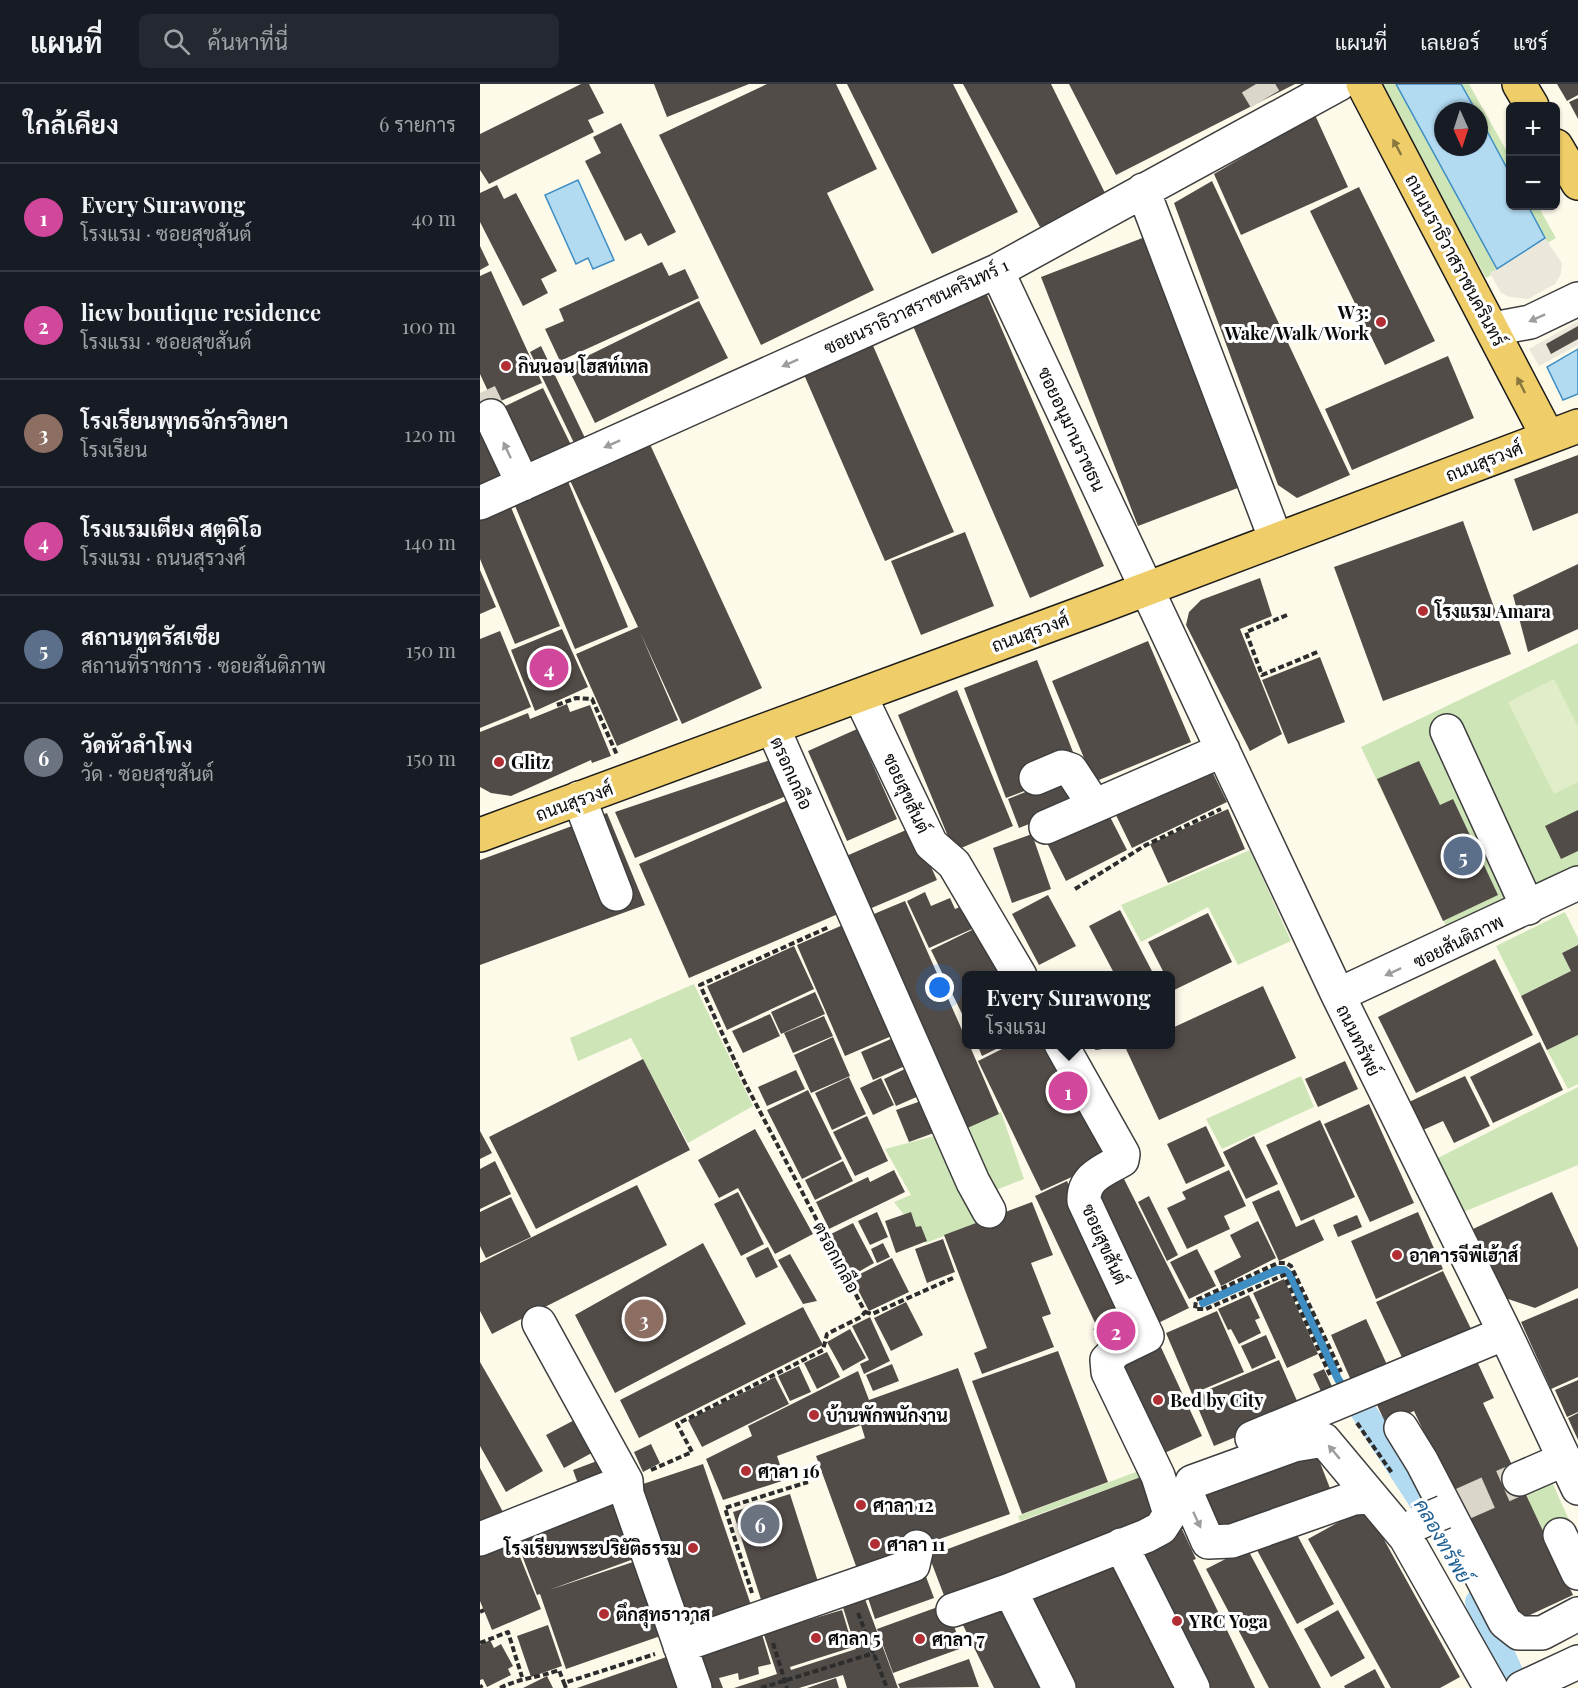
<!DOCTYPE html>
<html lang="th">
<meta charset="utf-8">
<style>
body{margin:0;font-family:"Playfair Display",Sarabun,serif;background:#242831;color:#f1f3f6}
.controls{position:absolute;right:18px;top:18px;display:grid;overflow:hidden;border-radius:9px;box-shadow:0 2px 4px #0004}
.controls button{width:54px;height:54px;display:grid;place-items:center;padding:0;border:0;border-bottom:2px solid #363941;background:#171b24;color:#f1f3f6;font:30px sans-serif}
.compass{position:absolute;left:954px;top:18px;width:54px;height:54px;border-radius:50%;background:#171b24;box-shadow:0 2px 4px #0004;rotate:177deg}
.you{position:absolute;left:460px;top:904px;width:21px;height:21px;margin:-15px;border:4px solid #fff;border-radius:50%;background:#1a73e8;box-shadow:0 0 0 9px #1a73e833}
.badge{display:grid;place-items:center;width:39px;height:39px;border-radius:50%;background:#0f766e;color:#fff;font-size:20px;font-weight:700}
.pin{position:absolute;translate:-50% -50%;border:3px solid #fff;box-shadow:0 2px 6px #0006}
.popup{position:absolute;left:482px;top:887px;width:213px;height:78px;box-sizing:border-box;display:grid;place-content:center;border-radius:9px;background:#171b24;filter:drop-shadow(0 2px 4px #0005);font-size:20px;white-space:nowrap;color:#9ea1a6}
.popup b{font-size:22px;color:#f1f3f6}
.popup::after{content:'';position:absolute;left:50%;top:100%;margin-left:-12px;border:12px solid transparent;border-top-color:#171b24}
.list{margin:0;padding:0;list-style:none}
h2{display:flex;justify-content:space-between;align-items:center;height:78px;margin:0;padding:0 24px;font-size:26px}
h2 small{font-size:20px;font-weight:400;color:#9ea1a6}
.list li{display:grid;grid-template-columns:39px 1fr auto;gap:18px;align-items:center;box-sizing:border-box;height:108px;padding:0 24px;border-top:2px solid #363941}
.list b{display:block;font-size:22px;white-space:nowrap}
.list p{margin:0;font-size:20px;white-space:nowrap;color:#9ea1a6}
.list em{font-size:20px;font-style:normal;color:#9ea1a6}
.icon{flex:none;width:33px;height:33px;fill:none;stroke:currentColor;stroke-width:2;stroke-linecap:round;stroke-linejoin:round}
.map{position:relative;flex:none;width:1098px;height:1604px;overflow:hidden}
header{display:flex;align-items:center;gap:36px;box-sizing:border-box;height:84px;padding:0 30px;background:#171b24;border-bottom:2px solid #363941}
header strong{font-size:28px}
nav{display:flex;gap:33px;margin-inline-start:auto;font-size:21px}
.search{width:420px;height:54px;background:#242831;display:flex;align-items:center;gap:15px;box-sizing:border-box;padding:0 21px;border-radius:9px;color:#9ea1a6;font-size:22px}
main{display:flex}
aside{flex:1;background:#171b24}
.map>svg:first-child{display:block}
.green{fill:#cee5b7;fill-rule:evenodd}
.pitch{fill:#e0edc8}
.plaza{fill:#ece7db}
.water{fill:#b2daf1;stroke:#3f8ec3;stroke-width:1.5}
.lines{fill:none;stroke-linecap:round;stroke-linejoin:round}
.stream{stroke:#3f8ec3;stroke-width:8}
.canal{stroke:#b2daf1;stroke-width:26}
.building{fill:#524c48}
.minor-tunnel{stroke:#dad6c9;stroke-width:33;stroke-dasharray:33 16;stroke-linecap:butt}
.minor-casing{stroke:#3e3e3e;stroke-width:36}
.major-casing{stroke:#1c1c1c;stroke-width:36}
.path{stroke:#2d2d2d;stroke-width:4;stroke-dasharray:6 3;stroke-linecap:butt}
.minor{stroke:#fff;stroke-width:33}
.major{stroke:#efce69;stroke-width:33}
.minor-bridge-casing{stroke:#3e3e3e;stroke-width:36;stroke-linecap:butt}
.minor-bridge{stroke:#fff;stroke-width:33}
.oneway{fill:#88763f}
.oneway2{fill:#9d9d9d}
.poi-dot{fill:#b02e34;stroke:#fff;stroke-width:2}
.labels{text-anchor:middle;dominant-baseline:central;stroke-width:6;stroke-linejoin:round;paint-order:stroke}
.street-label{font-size:18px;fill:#0b0b0b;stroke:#fff}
.poi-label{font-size:18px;font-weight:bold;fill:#0b0b0b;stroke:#fff;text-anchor:start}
.water-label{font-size:20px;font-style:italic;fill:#1e5f92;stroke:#fff}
</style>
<header>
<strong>แผนที่</strong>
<div class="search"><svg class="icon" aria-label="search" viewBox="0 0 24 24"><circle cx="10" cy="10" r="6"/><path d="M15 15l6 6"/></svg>ค้นหาที่นี่</div>
<nav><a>แผนที่</a><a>เลเยอร์</a><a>แชร์</a></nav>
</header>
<main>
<aside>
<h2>ใกล้เคียง<small>6 รายการ</small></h2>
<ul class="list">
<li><span class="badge" style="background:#d1479c">1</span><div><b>Every Surawong</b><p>โรงแรม · ซอยสุขสันต์</p></div><em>40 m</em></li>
<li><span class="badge" style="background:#d1479c">2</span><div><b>liew boutique residence</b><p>โรงแรม · ซอยสุขสันต์</p></div><em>100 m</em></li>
<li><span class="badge" style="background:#8d6e63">3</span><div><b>โรงเรียนพุทธจักรวิทยา</b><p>โรงเรียน</p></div><em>120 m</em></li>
<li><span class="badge" style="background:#d1479c">4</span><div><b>โรงแรมเตียง สตูดิโอ</b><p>โรงแรม · ถนนสุรวงศ์</p></div><em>140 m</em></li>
<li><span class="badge" style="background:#5c6f8a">5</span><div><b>สถานทูตรัสเซีย</b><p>สถานที่ราชการ · ซอยสันติภาพ</p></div><em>150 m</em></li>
<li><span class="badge" style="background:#6b7280">6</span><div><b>วัดหัวลำโพง</b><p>วัด · ซอยสุขสันต์</p></div><em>150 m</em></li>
</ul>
</aside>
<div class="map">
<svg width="1098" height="1604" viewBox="0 0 1098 1604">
<rect width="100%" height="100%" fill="#fefaea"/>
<path class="green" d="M900 0H989L1030 73V122H1058L1076 154 1006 194ZM963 27H999V63H963Z
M1098 559V785L969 848 881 663Z
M770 766 811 857 758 881 728 823 661 858 641 821Z
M1085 828 1098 854V861L1082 869 1091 887 1041 912 1016 862Z
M214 900 273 1022 208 1059 151 954 98 977 90 954Z
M1098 951V1000L1088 1005 1067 966Z
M821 992 834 1023 742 1065 726 1035Z
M1098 1003V1081L981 1129 956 1075Z
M521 1028 544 1095 506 1110 517 1131 446 1159 414 1118 431 1111 405 1065 466 1049Z
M664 1385 666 1391 540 1437 538 1432Z
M1067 1387 1090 1438 1064 1450 1040 1399Z"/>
<path class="pitch" d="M1074 595 1098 643V698L1074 710 1028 618Z"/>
<path class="plaza" d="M1065 154 1082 179 1081 190 1075 200 1048 215 1030 213 1021 209 1010 189Z
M1098 237V261L1059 282 1049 265Z"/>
<path class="water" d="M916 0H981L996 27H963V63H999V32L1030 90V122H1048L1065 154 1017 185Z
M98 96 134 176 113 185 108 174 96 180 65 111Z
M1098 265V310L1083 316 1067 283Z"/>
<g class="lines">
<path class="stream" d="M723 1219 797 1186H804L810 1191 858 1295 866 1307"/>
<path class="canal" d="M880 1322 962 1448
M998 1518 1034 1597"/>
</g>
<path class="building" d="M101 0H109L124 29 108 36 114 48 9 100 0 86V50Z
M174 0H269L187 33Z
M287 0H356L397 85 347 109 394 206 281 261 179 51Z
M367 0H473L538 128 452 170Z
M483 0H571L627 113 560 143Z
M589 0H815L636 91Z
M1077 0H1098V11L1087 17Z
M1098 14V35L1089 18Z
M835 31 868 103 761 151 734 90Z
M141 39 196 148 168 162 161 149 145 157 105 77 121 69 113 53Z
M732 97 870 391 817 414 798 401 694 119Z
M17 101 24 115 36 109 77 187 61 195 68 209 43 222 0 138V109Z
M879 103 955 257 905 281 830 127Z
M665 153 763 402 658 442 561 193Z
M0 162 9 181 0 186Z
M182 178 189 192 205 185 219 214 80 277 65 245 84 237 79 225Z
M11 187 62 299 14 320 0 290V192Z
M504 204 624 482 550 514 430 235Z
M219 217 248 274 115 339 87 282Z
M1098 242V255L1071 270 1066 260Z
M391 257 474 448 405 477 322 286Z
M61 262 105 354 94 359 50 268Z
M968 272 994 334 872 386 845 325Z
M63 304 92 363 47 385 17 326Z
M0 338 30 386 0 400Z
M168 356 282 604 202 640 160 548 198 636 137 662 96 570 158 543 88 392Z
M1098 371V429L1053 447 1034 395Z
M87 395 148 543 95 565 33 417Z
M28 416 80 542 35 560 0 475V427Z
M983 437 1031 570 903 617 854 483Z
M485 448 514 522 441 551 411 477Z
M1098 480V545L1048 568 1033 511Z
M0 486 16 523 0 530Z
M780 494 792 532 760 545 802 650 770 667 706 541 709 528 721 516Z
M82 545 108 603 55 627 31 566Z
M20 547 51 623 0 644V555Z
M668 557 711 658 614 698 572 597Z
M840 573 865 638 808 660 782 596Z
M557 576 593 668 545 687 552 704 526 714 484 604Z
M477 606 533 742 474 767 418 631Z
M87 620 90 628 110 621 131 672 112 679 111 676 31 712 11 709 0 703V648L48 629 50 635Z
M377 645 417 735 367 757 328 667Z
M296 674 311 710 155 774 135 728Z
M727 677 747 718 652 764 632 723Z
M939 677 960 721 973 715 1018 811 963 837 897 695Z
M583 693 595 722 539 744 528 715Z
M308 716 358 830 209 894 159 780Z
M625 723 647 766 586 797 564 753Z
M748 725 765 765 688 799 670 760Z
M1098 726V767L1081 775 1065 742Z
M127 729 165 821 0 881V776Z
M433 743 457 796 380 829 357 776Z
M552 750 571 805 532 819 513 764Z
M445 808 451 822 470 814 475 825 482 822 492 845 449 864 427 817Z
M568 811 596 862 559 881 532 830Z
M425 817 486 955V960H489L519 1030 476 1049 382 835Z
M640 826 674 891H635L609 842Z
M728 829 752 878 692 907 690 891H685L668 858Z
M372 837 421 948 365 972 317 861Z
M496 844 519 891H486V938L451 866Z
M1098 861V951L1067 966 1041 912 1091 887 1082 869Z
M314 862 334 905 247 946 227 902Z
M1015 875 1053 951 936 1009 898 933Z
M783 902 816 974 679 1036 646 965 655 960H690V945Z
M335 908 345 930 301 950 291 928Z
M290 930 300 952 263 969 252 947Z
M344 932 353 952 313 969 304 949Z
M420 951 432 979 393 996 381 968Z
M353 953 370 992 331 1009 314 971Z
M1060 958 1083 1006 1013 1039 990 993Z
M497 960H526L502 972Z
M532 960H571L629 1076 561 1107 498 977Z
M163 975 210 1066 56 1145 9 1053Z
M865 977 878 1005 838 1023 825 995Z
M429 983 441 1011 416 1022 404 995Z
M316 986 325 1005 287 1022 278 1003Z
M985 992 1010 1042 974 1059 963 1037 943 1046 929 1018Z
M369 993 386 1030 352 1046 335 1009Z
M401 994 414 1021 393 1031 380 1004Z
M328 1006 362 1075 322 1095 287 1026Z
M449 1014 462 1046 429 1058 416 1026Z
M889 1020 934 1119 890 1138 844 1040Z
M387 1032 408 1077 375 1092 353 1048Z
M840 1036 875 1113 821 1137 786 1061Z
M726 1042 745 1082 706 1100 687 1060Z
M275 1045 333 1150 295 1170 258 1104 239 1114 218 1076Z
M0 1047 12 1069 0 1075Z
M774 1052 798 1100 766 1115 743 1068Z
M15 1077 31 1110 0 1125V1085Z
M363 1077 373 1097 335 1116 325 1096Z
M414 1086 425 1108 349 1145 336 1118 388 1093 390 1098Z
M749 1086 766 1122 744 1132 750 1145 707 1165 687 1124 706 1115 702 1108Z
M640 1087 709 1224 670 1243 609 1111Z
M587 1097 659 1249 623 1266 613 1245 617 1243 555 1112Z
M157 1101 187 1161 12 1250 0 1227V1179Z
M799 1106 816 1143 834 1135 844 1156 799 1177 772 1118Z
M258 1108 284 1160 261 1172 234 1120Z
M1072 1108 1098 1164V1204L1055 1224 1025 1214 993 1145Z
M669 1112 698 1171 687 1177 658 1118Z
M31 1113 51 1153 6 1174 0 1162V1128Z
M552 1118 573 1171 551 1179 571 1230 562 1233 574 1263 502 1290 494 1269 507 1264 464 1151Z
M397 1128 408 1153 390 1161 378 1137Z
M431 1128 436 1143 441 1142 447 1157 416 1169 405 1137Z
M938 1128 963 1185 896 1215 871 1157Z
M877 1131 882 1143 858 1153 853 1141Z
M778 1137 796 1174 741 1202 734 1187 761 1173 750 1151Z
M373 1139 394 1179 373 1191 351 1150Z
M463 1155 475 1188 447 1199 435 1165Z
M223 1159 266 1240 135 1309 95 1231Z
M403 1159 410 1173 397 1179 391 1165Z
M288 1163 298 1183 276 1194 266 1174Z
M717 1165 736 1202 709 1215 690 1178Z
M310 1170 337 1217 323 1220 298 1176Z
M412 1174 429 1208 389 1227 372 1194Z
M963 1187 992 1247 927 1284 896 1218Z
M804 1195 838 1270 807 1284 773 1209Z
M769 1211 780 1234 775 1236 781 1249 759 1260 751 1245 748 1246 738 1225Z
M1098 1214V1293L1071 1305 1041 1238Z
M426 1218 443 1251 411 1267 394 1234Z
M323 1223 343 1261 159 1354 140 1316Z
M737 1227 764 1288 712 1310 686 1249Z
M390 1233 410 1277 384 1290 380 1280 389 1276 380 1258 387 1255 380 1258 372 1242Z
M886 1235 909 1285 873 1301 851 1251Z
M370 1245 386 1274 363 1287 347 1258Z
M786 1251 796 1274 772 1285 761 1262Z
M679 1259 722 1352 678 1372 635 1279Z
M578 1267 628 1398 542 1430 492 1297Z
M347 1268 360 1293 337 1305 324 1279Z
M996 1275 1014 1314 1003 1319 1093 1511 1033 1539 934 1327 906 1340 897 1321Z
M799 1276 821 1326 734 1362 713 1312Z
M0 1278 63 1387 26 1408 0 1362Z
M412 1280 419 1297 393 1307 386 1291Z
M319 1282 331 1308 310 1317 298 1292Z
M478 1284 530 1430 426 1467 380 1493 336 1372 385 1354 381 1341 297 1372 305 1396 243 1416 226 1375 272 1352 268 1342 378 1287 389 1316Z
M844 1285 856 1311 845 1316 833 1290Z
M295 1293 309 1320 222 1363 208 1336Z
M1098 1296V1328L1087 1333 1075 1306Z
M1098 1329V1356L1088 1334Z
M102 1332 119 1365 84 1384 66 1351Z
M171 1360 180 1379 163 1388 154 1368Z
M834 1363 853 1412 733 1457 714 1408Z
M125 1374 133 1396 101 1408 93 1386Z
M223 1380 272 1524 202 1547 154 1403Z
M0 1384 25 1432 0 1445Z
M666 1391 681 1433 468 1522 449 1472Z
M310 1410 341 1507 284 1525 253 1428Z
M139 1412 162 1472 69 1506 162 1475 189 1549 86 1585 60 1510 57 1511 34 1450Z
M886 1423 980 1593 960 1604H911L828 1455Z
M700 1441 716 1475 713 1476 775 1604H719L655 1471Z
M815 1447 854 1520 817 1540 777 1466Z
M32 1453 61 1525 12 1546 0 1517V1466Z
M767 1464 841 1604H789L726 1485Z
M638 1468 701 1604H590L543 1509Z
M445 1490 454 1514 395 1535 387 1511Z
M382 1507 418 1604H367L363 1591 319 1604H254L297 1590 282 1545 296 1539 298 1545 362 1526 373 1563 310 1583 311 1586 376 1565 361 1517Z
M528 1512 573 1604H514L480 1535Z
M466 1520 482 1564 413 1589 397 1545Z
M858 1526 885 1574 851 1593 824 1545Z
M68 1541 82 1582 51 1593 37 1552Z
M281 1547 291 1580 278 1583 279 1590 259 1596 258 1589 239 1594 243 1604H221L215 1585 230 1562Z
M10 1556 14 1564 21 1560 33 1582 28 1585 31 1591 7 1603 3 1595 0 1596V1561Z
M195 1570 207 1604H97Z
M489 1575 499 1603 420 1604 418 1600Z
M895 1585 905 1604H865L864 1602Z
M67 1592 73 1604H43Z
M356 1594 359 1604H327Z"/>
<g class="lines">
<path class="minor-tunnel" d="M776 0 785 15
M0 309 11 332
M978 1422 1039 1395"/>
<g class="minor-casing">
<path id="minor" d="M663 106 796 456
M517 187 858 911 1025 1249 1098 1404
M1013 245 1050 238 1098 215
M11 332 43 400
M0 419 517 187 859 0
M380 612 451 760 474 780 540 892
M293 644 493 1098 509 1127
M967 647 1048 824
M556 694 582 683 591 686 614 721
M99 714 136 810
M566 743 743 666
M858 911 1098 799
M59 1239 146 1397 147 1410 215 1604
M921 1344 942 1378 1025 1538 1039 1549H1062L1098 1530
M772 1354 1025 1249
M1039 1395 1085 1375
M891 1413 874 1414 752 1457 728 1458 707 1410 712 1398 814 1361 844 1356 926 1454 1011 1604
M1080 1451 1098 1489
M0 1455 146 1397
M641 1461 713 1604
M530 1506 579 1604
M473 1526 530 1506 666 1452 681 1444 690 1430 678 1392 628 1288 627 1276 636 1267 667 1252 604 1117C603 1093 623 1087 642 1076L643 1070 581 960
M200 1562 433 1481 437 1463
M1042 1604 1098 1578"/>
</g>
<g class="major-casing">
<path id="major" d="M883 0 1068 353
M1039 0 1052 22
M1076 62 1098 99
M0 751 616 524 1098 342"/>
</g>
<path class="path" d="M807 531 766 548 782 591 840 567
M77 621 96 614 112 615 137 671
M595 805 666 761 741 725
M615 964 638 961
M385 1228 392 1230 473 1194
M850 1291 804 1191 726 1225H715L716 1216 798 1179H806L811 1182 861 1288
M877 1339 912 1389
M171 1386 212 1368 197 1340 343 1266 347 1250 381 1233 385 1228 265 999 220 901 349 843
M272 1509 245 1424 328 1398
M0 1528 4 1526
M378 1529 407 1604
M0 1559 28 1548 42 1593
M293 1559 307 1604
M0 1601 2 1604
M20 1604C40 1594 57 1594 79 1586L84 1599
M86 1604 84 1599 175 1570
M281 1604 394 1569"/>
<use href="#minor" class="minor"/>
<use href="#major" class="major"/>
<g class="minor-bridge-casing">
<path id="minor-bridge" d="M938 1439 964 1428"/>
</g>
<use href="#minor-bridge" class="minor-bridge"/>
</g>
<defs><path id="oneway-solid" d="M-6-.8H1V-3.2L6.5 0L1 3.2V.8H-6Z" transform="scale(1.5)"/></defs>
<g class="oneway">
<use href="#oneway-solid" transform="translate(917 63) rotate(-118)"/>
<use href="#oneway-solid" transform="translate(1041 301) rotate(-117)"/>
</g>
<g class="oneway2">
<use href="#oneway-solid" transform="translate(1057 234) rotate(156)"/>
<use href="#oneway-solid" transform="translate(310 279) rotate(156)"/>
<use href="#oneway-solid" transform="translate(132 360) rotate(156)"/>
<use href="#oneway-solid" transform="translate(27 366) rotate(-115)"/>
<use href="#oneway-solid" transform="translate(913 888) rotate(155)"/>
<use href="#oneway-solid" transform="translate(854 1368) rotate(-130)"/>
<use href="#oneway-solid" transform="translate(717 1436) rotate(65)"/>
</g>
<g class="poi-dot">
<circle cx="901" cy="238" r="6"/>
<circle cx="26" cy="282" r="6"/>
<circle cx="943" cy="527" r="6"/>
<circle cx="19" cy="678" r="6"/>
<circle cx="917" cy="1171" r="6"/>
<circle cx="678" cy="1316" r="6"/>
<circle cx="334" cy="1331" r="6"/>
<circle cx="266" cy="1387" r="6"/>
<circle cx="381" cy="1421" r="6"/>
<circle cx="395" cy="1460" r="6"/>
<circle cx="213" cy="1464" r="6"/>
<circle cx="124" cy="1530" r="6"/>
<circle cx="697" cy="1537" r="6"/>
<circle cx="336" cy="1554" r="6"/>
<circle cx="440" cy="1555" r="6"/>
</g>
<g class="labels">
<g class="street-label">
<text transform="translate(976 176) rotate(62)">ถนนนราธิวาสราชนครินทร์</text>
<text transform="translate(436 222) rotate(-25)">ซอยนราธิวาสราชนครินทร์ 1</text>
<text transform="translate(592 345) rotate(65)">ซอยอนุมานราชธน</text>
<text transform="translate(1004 377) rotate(-21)">ถนนสุรวงศ์</text>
<text transform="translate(550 548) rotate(-20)">ถนนสุรวงศ์</text>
<text transform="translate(312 689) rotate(66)">ตรอกเกลือ</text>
<text transform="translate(427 709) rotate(65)">ซอยสุขสันต์</text>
<text transform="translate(94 717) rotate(-20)">ถนนสุรวงศ์</text>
<text transform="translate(978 857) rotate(-26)">ซอยสันติภาพ</text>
<text transform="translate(879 956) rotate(64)">ถนนทรัพย์</text>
<text transform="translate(625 1160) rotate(66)">ซอยสุขสันต์</text>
<text transform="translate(357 1173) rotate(62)">ตรอกเกลือ</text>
</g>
<g class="poi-label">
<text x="889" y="228" text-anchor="end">W3:<tspan x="889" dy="21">Wake/Walk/Work</tspan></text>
<text x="38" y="282">กินนอน โฮสท์เทล</text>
<text x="955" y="527">โรงแรม Amara</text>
<text x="31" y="678">Glitz</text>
<text x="929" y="1171">อาคารจีพีเฮ้าส์</text>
<text x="690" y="1316">Bed by City</text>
<text x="346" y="1331">บ้านพักพนักงาน</text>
<text x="278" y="1387">ศาลา 16</text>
<text x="393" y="1421">ศาลา 12</text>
<text x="407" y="1460">ศาลา 11</text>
<text x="201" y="1464" text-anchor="end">โรงเรียนพระปริยัติธรรม</text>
<text x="136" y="1530">ตึกสุทธาวาส</text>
<text x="709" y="1537">YRC Yoga</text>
<text x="348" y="1554">ศาลา 5</text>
<text x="452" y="1555">ศาลา 7</text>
</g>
<g class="water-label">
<text transform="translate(964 1456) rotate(60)">คลองทรัพย์</text>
</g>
</g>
</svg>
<div class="controls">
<button>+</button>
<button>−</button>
</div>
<svg class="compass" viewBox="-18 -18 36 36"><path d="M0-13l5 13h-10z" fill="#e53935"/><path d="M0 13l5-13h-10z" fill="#9ea1a6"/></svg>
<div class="you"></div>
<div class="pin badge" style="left:588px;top:1007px;background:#d1479c">1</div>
<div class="popup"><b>Every Surawong</b>โรงแรม</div>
<div class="pin badge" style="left:636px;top:1247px;background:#d1479c">2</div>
<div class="pin badge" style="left:164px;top:1235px;background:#8d6e63">3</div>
<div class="pin badge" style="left:69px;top:584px;background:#d1479c">4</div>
<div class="pin badge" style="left:983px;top:772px;background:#5c6f8a">5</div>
<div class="pin badge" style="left:280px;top:1440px;background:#6b7280">6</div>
</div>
</main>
